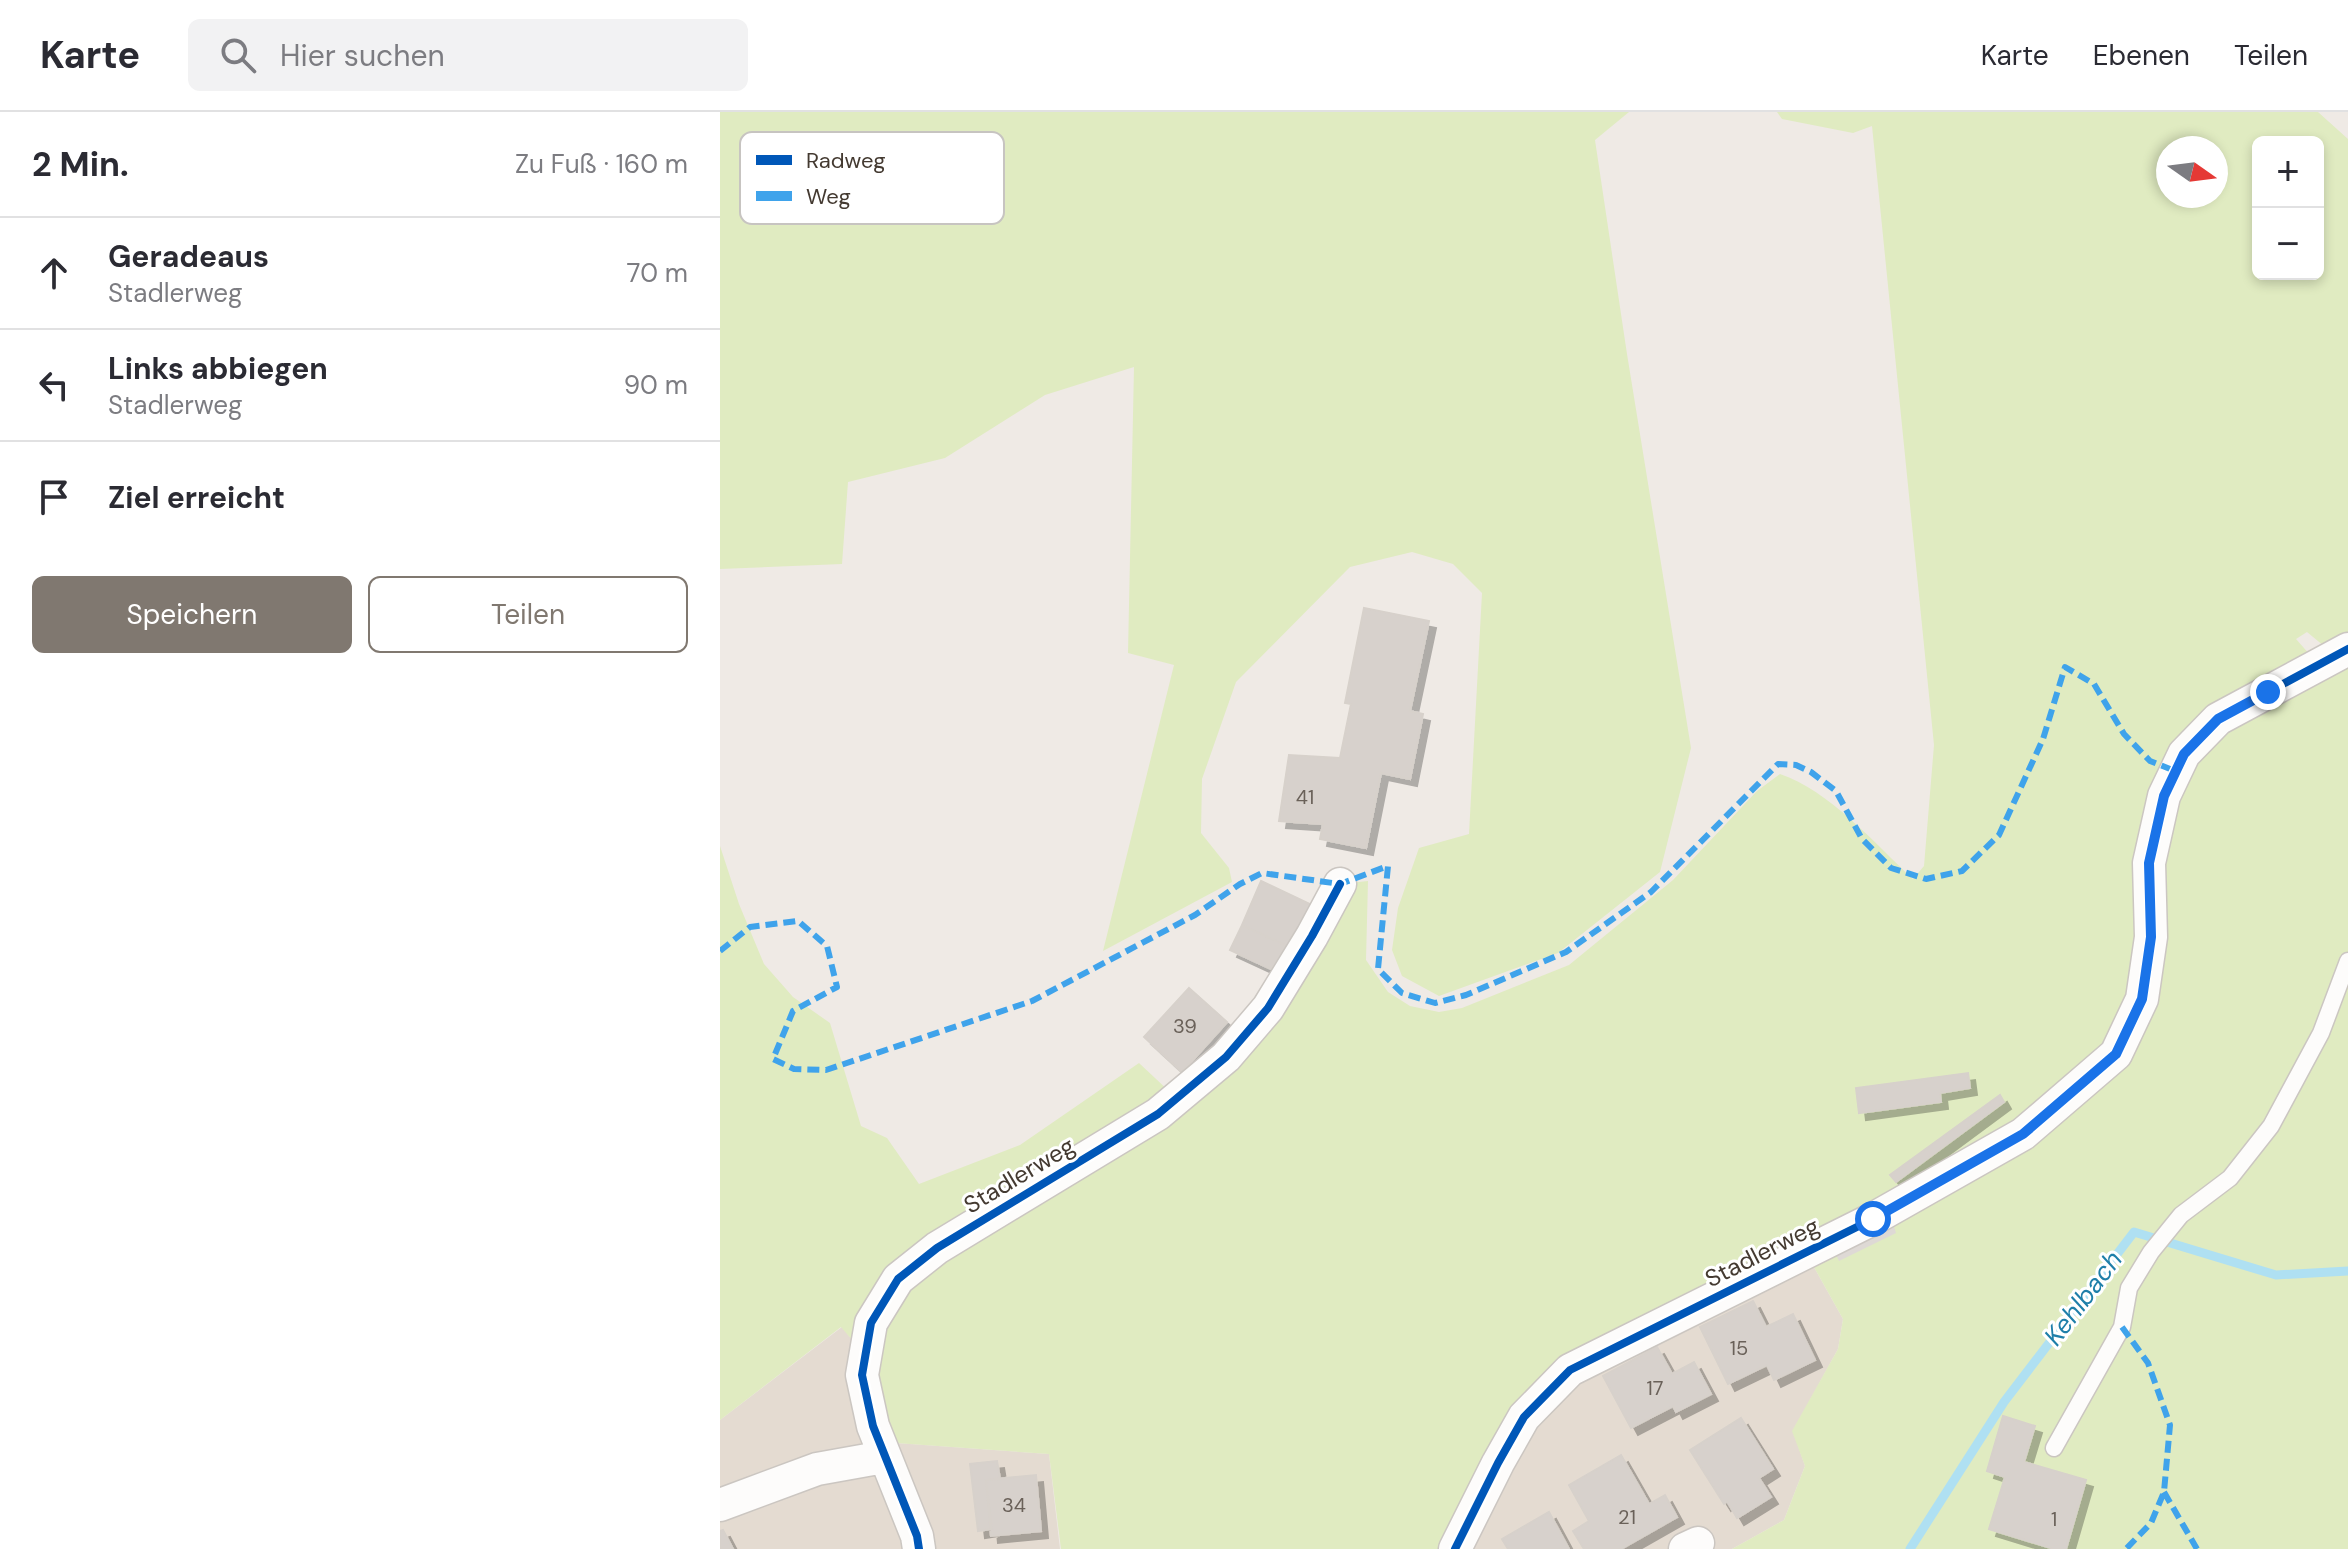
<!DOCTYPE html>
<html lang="de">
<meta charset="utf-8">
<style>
body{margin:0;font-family:"DM Sans",sans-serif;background:#f2f2f3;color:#2b2b33}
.controls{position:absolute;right:24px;top:24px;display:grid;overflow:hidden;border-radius:12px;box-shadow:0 4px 12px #0003}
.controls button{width:72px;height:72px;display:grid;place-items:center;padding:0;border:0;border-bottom:2px solid #e1e1e2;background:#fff;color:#2b2b33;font:40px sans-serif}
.compass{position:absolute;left:1436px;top:24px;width:72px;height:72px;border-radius:50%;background:#fff;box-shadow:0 4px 12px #0003;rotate:104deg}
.stop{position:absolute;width:24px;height:24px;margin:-18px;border:6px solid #1a73e8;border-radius:50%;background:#fff}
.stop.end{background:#1a73e8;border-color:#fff;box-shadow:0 2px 8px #0008}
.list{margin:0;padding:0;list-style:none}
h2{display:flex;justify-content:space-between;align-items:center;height:104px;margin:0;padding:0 32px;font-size:34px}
h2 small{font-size:26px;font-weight:400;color:#7c7c81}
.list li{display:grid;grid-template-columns:52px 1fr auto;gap:24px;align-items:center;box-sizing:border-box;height:112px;padding:0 32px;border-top:2px solid #e1e1e2}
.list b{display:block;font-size:30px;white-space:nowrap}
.list p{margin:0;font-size:26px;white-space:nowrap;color:#7c7c81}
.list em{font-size:26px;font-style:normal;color:#7c7c81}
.actions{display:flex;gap:16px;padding:24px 32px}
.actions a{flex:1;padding:18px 0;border:2px solid #807870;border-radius:12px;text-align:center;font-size:28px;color:#807870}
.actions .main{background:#807870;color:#fff}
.icon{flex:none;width:44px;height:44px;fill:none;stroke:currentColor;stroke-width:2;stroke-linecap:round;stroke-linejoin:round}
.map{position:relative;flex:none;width:1628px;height:1437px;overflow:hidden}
header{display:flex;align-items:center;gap:48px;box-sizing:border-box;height:112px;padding:0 40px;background:#fff;border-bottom:2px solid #e1e1e2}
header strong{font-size:38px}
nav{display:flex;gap:44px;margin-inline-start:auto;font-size:28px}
.search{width:560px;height:72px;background:#f2f2f3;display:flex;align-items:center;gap:20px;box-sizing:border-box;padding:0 28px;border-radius:12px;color:#7c7c81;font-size:30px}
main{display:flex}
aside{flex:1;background:#fff}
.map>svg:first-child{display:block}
.residential{fill:#e4dbd1}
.green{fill:#e0ebc1;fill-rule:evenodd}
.parking{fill:#ded9d5}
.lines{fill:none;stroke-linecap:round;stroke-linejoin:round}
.stream{stroke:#afe0f2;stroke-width:9}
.building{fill:#d7d1cc;stroke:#d7d1cb;stroke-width:2;filter:url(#shadow)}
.lane-casing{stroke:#cbc6c1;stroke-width:19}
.street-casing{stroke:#cbc6c1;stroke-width:35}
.lane{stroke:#fdfcfb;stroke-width:16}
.street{stroke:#fdfcfb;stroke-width:32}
.quiet{stroke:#3fa3eb;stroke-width:6;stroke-dasharray:12 6;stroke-linecap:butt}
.cycleway-casing{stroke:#fff;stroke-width:13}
.cycleway{stroke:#0057b8;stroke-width:8}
.route{stroke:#1a73e8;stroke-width:10}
.labels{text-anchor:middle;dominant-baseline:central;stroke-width:6;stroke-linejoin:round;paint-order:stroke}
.number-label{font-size:20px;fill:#6a6159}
.street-label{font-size:24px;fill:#443a31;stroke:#fff}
.water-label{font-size:26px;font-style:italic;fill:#1e7fa9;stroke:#fff}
.key{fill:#fff;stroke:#c7c4c1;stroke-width:2}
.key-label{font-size:22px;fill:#443a31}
</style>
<header>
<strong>Karte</strong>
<div class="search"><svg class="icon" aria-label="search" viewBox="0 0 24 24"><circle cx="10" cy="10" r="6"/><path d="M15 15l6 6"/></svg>Hier suchen</div>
<nav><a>Karte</a><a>Ebenen</a><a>Teilen</a></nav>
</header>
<main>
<aside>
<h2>2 Min.<small>Zu Fuß · 160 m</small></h2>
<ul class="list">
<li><svg class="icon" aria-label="ahead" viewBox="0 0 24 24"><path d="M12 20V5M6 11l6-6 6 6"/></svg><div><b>Geradeaus</b><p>Stadlerweg</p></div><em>70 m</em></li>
<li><svg class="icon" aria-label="left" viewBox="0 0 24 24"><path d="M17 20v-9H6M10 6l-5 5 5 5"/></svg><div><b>Links abbiegen</b><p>Stadlerweg</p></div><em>90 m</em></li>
<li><svg class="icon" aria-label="arrive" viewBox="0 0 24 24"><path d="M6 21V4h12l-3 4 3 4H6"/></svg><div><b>Ziel erreicht</b></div></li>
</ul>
<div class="actions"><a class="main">Speichern</a><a>Teilen</a></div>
</aside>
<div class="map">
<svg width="1628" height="1437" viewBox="0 0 1628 1437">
<defs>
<filter id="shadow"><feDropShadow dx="7" dy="7" stdDeviation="0" flood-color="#0004"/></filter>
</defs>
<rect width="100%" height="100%" fill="#efeae5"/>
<path class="residential" d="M1090 1148 1123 1207 1118 1237 1073 1319 1085 1354 1064 1408 1012 1437H720L787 1309Z
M122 1215 133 1229 148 1329 329 1342 340 1437H0V1308Z"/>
<path class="green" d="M0 0H909L875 28 907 242 971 636 940 760 838 841 719 884 682 864 672 838 678 796 699 736 749 722 762 481 733 452 692 440 630 455 516 570 482 667 481 721 509 756 512 770 383 839 454 553 408 541 414 255 325 283 225 346 128 370 122 452 0 457Z
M1057 0H1598L1628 27V529L1610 539 1587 520 1576 527 1591 544 1444 653 1418 872 1383 939 1315 997 1198 1070 827 1260 720 1437H341L329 1342 148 1329 157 1217 178 1181 270 1113 470 998 554 908 620 772 648 769 646 848 668 880 690 894 719 900 742 896 849 853 953 768 1037 679 1060 662C1109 678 1155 732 1193 767L1204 754 1214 633 1152 14 1133 21 1062 7ZM1538 30H1598V162H1538ZM1448 36H1496V84H1448Z
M1628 545V1437H1012L1064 1408 1085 1354 1072 1319 1118 1237 1123 1207 1090 1148 1187 1107 1411 942 1452 690 1481 635Z
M0 734 19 792 44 852 73 885 110 911 141 1014 167 1026 199 1072 300 1033 419 951 451 981 264 1100 133 1229 121 1215 0 1308Z"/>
<path class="parking" d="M1172 1108 1176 1121 1119 1149 1114 1138Z"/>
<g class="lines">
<path class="stream" d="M1190 1437 1284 1290 1414 1120 1556 1163 1628 1159"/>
</g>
<path class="building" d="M644 496 709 509 690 599 703 602 690 667 661 661 646 736 600 727 603 712 559 709 569 643 620 646 631 592 625 591Z
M541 769 598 796 571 836 522 813Z
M522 813 571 836 560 861 510 838Z
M469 876 507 910 462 960 424 925Z
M1248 961 1250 976 1220 981 1221 990 1139 1001 1136 976Z
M1280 983 1284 990 1176 1070 1170 1063Z
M1033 1189 1046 1215 1073 1202 1095 1248 1054 1268 1047 1253 1008 1272 980 1215Z
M937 1235 952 1262 974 1250 991 1282 956 1300 953 1294 911 1316 883 1264Z
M1283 1304 1315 1314 1304 1350 1366 1368 1346 1437H1334L1269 1417 1285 1365 1267 1359Z
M1021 1306 1053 1357 1039 1366 1051 1385 1017 1406 1007 1389 1004 1392 970 1338Z
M901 1343 929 1392 945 1383 957 1405 901 1437H864L853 1419 869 1409 849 1373Z
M277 1349 280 1367 266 1368 272 1417 258 1419 250 1352Z
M316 1363 321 1419 271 1424 266 1368Z
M829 1400 849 1437H788L782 1427Z
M3 1418 13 1437H0V1419Z"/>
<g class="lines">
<g class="lane-casing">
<path id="lane" d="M1334 1336 1402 1215 1409 1176 1431 1140 1461 1103 1510 1066 1551 1014 1601 921 1628 849"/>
</g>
<g class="street-casing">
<path id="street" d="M0 1393 97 1357 164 1345
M199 1437 197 1424 153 1314 142 1263 151 1211 178 1167 217 1136 438 1002 506 945 548 896 592 824 620 772
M735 1437 778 1351 804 1305 850 1258 1153 1107 1303 1022 1396 942 1422 887 1431 825 1429 751 1444 684 1464 642 1498 607 1628 537
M965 1437 978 1431"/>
</g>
<use href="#lane" class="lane"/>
<use href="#street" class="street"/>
<path class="quiet" d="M0 839 30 815 78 809 107 834 117 875 73 899 53 947 74 957 106 958 312 889 475 803 520 772 542 761 620 772 668 754 658 857 682 881 715 891 746 883 846 840 931 780 1058 652 1076 653 1091 660 1116 679 1142 727 1171 756 1206 767 1242 759 1279 723 1323 627 1345 555 1374 572 1404 622 1430 649 1455 659
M1402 1215 1428 1251 1450 1313 1444 1380 1431 1411 1406 1437
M1444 1380 1477 1437"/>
<g class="cycleway-casing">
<path id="cycleway" d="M199 1437 197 1424 153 1314 142 1263 151 1211 178 1167 217 1136 438 1002 506 945 548 896 592 824 620 772
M735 1437 778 1351 804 1305 850 1258 1153 1107 1303 1022 1396 942 1422 887 1431 825 1429 751 1444 684 1464 642 1498 607 1628 537"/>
</g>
<use href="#cycleway" class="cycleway"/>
</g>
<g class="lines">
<path class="route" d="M1153 1107 1303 1022 1396 942 1422 887 1431 825 1429 751 1444 684 1464 642 1498 607 1548 580"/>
</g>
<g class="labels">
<g class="number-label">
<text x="585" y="685">41</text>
<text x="465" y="914">39</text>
<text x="1019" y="1236">15</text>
<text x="935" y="1276">17</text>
<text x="294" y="1393">34</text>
<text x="907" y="1405">21</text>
<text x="1334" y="1407">1</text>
</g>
<g class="street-label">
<text transform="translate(299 1063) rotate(-31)">Stadlerweg</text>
<text transform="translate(1042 1140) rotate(-27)">Stadlerweg</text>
</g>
<g class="water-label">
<text transform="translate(1363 1186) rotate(-53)">Kehlbach</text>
</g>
</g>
<rect x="20" y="20" width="264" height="92" rx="12" class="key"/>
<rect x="36" y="43" width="36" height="10" fill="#0057b8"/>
<rect x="36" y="79" width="36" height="10" fill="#3fa3eb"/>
<g class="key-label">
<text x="86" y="56">Radweg</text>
<text x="86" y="92">Weg</text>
</g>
</svg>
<div class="controls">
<button>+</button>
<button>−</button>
</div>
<svg class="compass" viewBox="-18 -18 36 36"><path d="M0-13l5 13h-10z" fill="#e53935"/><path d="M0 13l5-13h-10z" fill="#7c7c81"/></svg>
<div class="stop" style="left:1153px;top:1107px"></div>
<div class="stop end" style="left:1548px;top:580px"></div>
</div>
</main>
